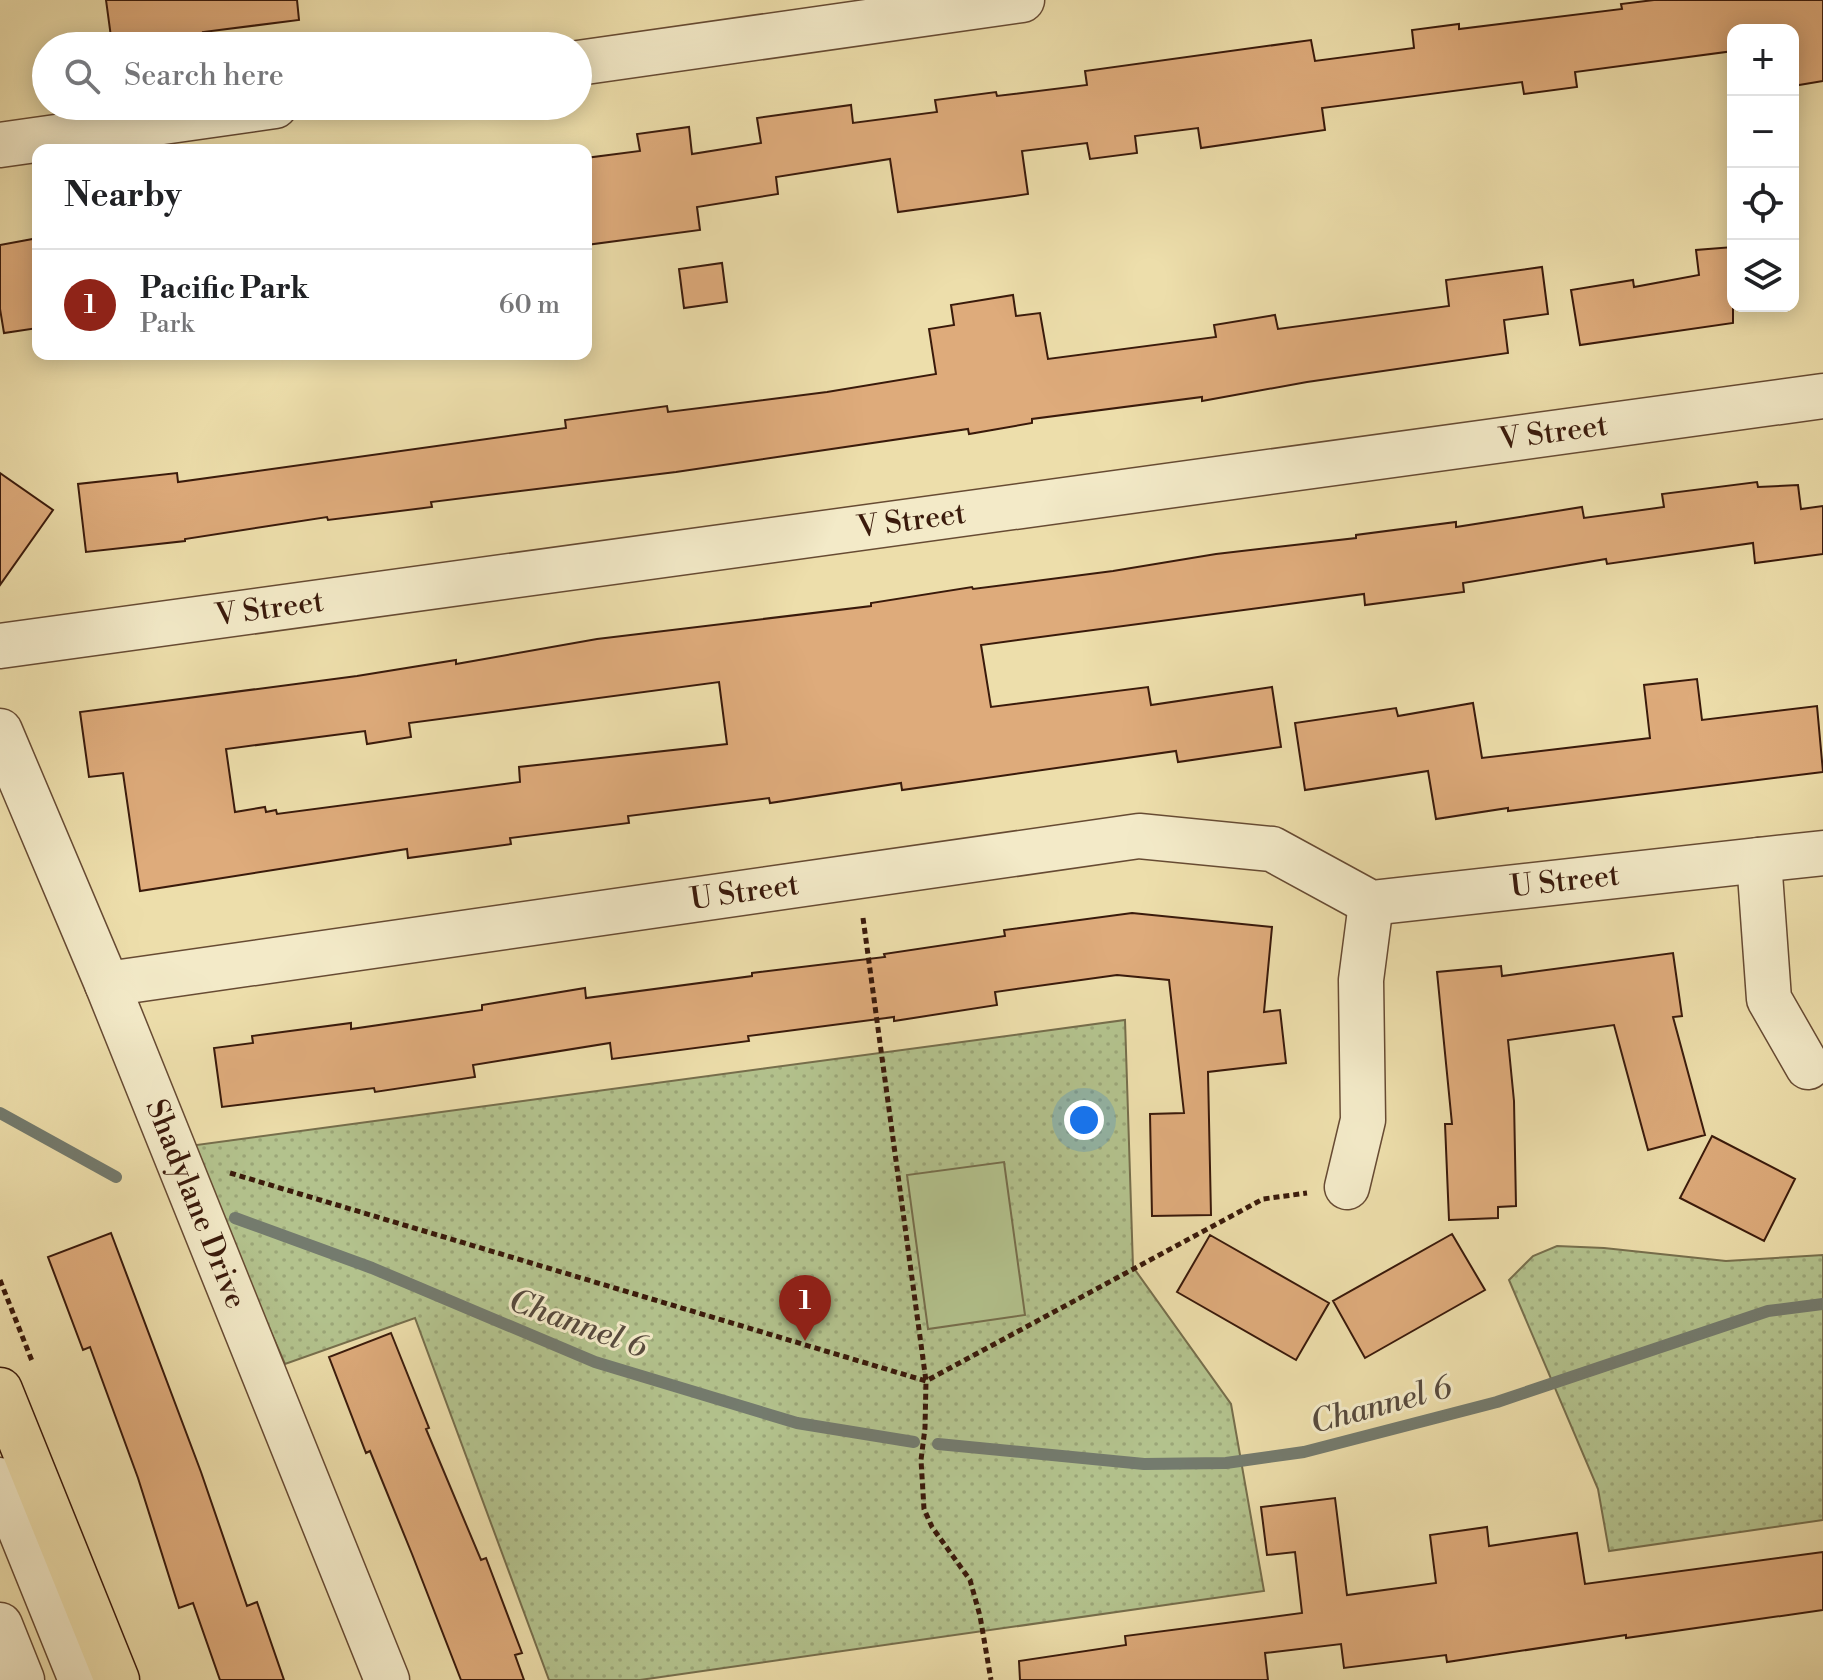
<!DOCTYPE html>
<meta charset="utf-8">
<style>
body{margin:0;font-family:"Libre Bodoni",serif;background:#f6f6f6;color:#202124}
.controls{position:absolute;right:24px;top:24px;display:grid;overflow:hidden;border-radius:16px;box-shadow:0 4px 20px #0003}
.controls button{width:72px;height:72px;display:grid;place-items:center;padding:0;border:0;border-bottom:2px solid #e0e0e0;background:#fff;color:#202124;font:40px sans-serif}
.you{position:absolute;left:1084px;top:1120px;width:28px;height:28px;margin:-20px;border:6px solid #fff;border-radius:50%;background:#1a73e8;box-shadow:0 0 0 12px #1a73e833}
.badge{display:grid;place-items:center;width:52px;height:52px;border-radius:50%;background:#8f2418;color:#fff;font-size:26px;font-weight:700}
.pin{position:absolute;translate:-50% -66px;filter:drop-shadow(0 2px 4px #0008)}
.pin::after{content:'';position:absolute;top:42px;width:28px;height:24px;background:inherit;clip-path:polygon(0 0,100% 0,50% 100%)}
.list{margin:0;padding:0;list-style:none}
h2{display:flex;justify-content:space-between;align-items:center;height:104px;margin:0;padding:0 32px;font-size:34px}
h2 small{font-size:26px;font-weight:400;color:#757577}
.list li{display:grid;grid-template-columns:52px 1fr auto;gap:24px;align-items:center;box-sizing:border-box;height:112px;padding:0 32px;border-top:2px solid #e0e0e0}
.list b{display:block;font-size:30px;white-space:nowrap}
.list p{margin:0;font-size:26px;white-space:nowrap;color:#757577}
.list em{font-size:26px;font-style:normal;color:#757577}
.icon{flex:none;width:44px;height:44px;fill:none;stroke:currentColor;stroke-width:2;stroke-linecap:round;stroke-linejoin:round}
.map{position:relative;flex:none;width:1823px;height:1680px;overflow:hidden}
.search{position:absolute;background:#fff;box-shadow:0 4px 20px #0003;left:32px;top:32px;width:560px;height:88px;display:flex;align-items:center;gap:20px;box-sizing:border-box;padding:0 28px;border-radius:44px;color:#757577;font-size:30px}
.panel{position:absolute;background:#fff;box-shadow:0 4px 20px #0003;left:32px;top:144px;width:560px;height:216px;border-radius:16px}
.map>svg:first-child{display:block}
.park{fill:url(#park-dots);stroke:#766e4c;stroke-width:2}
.pitch{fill:#b3c28d;stroke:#766e4c;stroke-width:2}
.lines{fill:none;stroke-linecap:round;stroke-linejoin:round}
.stream{stroke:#747b6e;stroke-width:12}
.building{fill:#deab7b;stroke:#3a1a0b;stroke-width:2;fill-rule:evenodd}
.minor-casing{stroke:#674b33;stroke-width:47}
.major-casing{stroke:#3a1a0b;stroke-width:47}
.path{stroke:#3a1a0b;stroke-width:5;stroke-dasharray:6 4;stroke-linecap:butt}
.minor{stroke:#f3eac8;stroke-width:44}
.major{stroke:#eddeab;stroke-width:44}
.labels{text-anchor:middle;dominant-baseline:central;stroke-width:6;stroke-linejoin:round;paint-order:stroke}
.street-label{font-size:30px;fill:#3a1a0b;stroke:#f3eac8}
.water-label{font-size:32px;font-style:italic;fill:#574a3d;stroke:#f3eac8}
</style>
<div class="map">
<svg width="1823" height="1680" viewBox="0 0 1823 1680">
<defs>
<pattern id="park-dots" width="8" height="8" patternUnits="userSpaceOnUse" patternTransform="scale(2)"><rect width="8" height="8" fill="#b3c28d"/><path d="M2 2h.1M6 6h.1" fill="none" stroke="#9ba678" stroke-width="1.8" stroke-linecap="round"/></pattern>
</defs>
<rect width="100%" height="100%" fill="#eddeab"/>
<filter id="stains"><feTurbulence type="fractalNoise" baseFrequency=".0025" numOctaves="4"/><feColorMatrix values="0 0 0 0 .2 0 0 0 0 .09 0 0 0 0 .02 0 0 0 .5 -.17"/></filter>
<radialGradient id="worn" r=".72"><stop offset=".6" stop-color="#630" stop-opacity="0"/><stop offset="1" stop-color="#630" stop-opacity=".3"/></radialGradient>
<path class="park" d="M1125 1020 1133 1267 1231 1404 1264 1591 640 1680H549L415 1318 285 1364 189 1146Z
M1557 1246 1604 1248 1726 1261 1823 1255V1520L1609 1551 1598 1489 1509 1280 1533 1256Z"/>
<path class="pitch" d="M1004 1162 1025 1315 928 1329 907 1175Z"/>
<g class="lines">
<path class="stream" d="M0 1113 116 1177
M235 1218 372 1268 595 1362 797 1423 914 1442
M938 1444 1144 1464 1226 1463 1304 1452 1497 1402 1768 1311 1823 1304"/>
</g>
<path class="building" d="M106 0H297L299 20 203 32 205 44 146 46 144 33 111 37Z
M1654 0H1823V81L1793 86V30H1733V51L1575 72 1577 87 1524 94 1522 82 1322 108 1325 130 1201 148 1198 128 1135 136 1137 153 1090 159 1087 143 1022 151 1028 194 898 212 890 159 776 177 778 194 697 207 700 230 586 245V158L640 151 637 134 689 127 692 154 761 143 757 118 851 105 853 123 937 112 935 100 996 92 997 96 1087 85 1085 71 1311 40 1315 61 1414 48 1412 30 1459 24V29L1622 9 1621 4Z
M38 238V328L4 333 0 309V245Z
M1733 247V323L1580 345 1571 290 1633 280 1634 287 1699 275 1696 250Z
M722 263 727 302 684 308 679 269Z
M1542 267 1548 314 1504 320 1508 353 1307 382 1202 401V397L1032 419V423L969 434 968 429 676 472 431 502 432 507 328 520 327 517 185 539V541L86 552 78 484 177 473 178 482 566 428 565 420 667 406 668 412 827 392 936 374 929 329 954 325 951 305 1013 295 1016 316 1040 313 1048 359 1216 337 1214 325 1275 315 1278 329 1449 306 1446 280Z
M0 473 53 510 0 585Z
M1757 482 1758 487 1798 485 1801 509 1823 506V554L1755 563 1753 543 1607 564 1606 559 1463 583 1464 592 1365 605 1364 594 981 645 991 707 1148 687 1151 705 1272 687 1281 747 1178 762 1176 751 902 790 901 783 770 803 769 798 628 816 629 823 510 838 511 844 408 858 407 849 140 891 123 773 89 777 80 712 357 676 456 660V664L597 639 871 606V603L972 587 973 589 1113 571 1216 554 1356 538V535L1456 522V527L1582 507 1584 518 1664 507 1662 494ZM719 682 727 744 519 767 520 782 277 814 276 810 266 812 265 807 235 812 226 749 365 731 367 744 411 737 409 723Z
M1697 679 1702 720 1817 706 1823 772 1508 811V808L1436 819 1428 771 1305 790 1295 723 1396 708 1398 716 1473 703 1482 758 1650 738 1644 685Z
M1132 913 1272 927 1264 1012 1280 1010 1286 1063 1208 1072 1211 1215 1152 1216 1150 1114 1184 1113 1169 980 1117 975 995 992 997 1005 894 1021V1017L748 1036 749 1041 612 1059 610 1043 473 1065 475 1077 375 1092 374 1088 222 1107 214 1048 253 1043 252 1036 351 1023V1029L482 1010V1005L585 988 586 998 752 976V973L885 957 884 954 1005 936 1004 930Z
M1673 953 1682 1016 1673 1017 1705 1135 1648 1150 1614 1025 1508 1040 1514 1101 1516 1206 1498 1207V1218L1449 1220 1445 1124H1452L1437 972 1501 966 1502 976Z
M1712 1136 1795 1179 1764 1241 1680 1198Z
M111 1233 201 1472 247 1606 257 1602 284 1680H220L193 1603 179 1608 138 1478 90 1347 83 1350 48 1257Z
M1452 1234 1485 1290 1365 1358 1333 1301Z
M1210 1235 1329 1303 1296 1360 1177 1292Z
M391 1333 429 1428 426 1429 481 1560 486 1558 522 1653 515 1655 524 1680H461L412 1554 370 1451 366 1453 329 1357Z
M1335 1498 1347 1595 1436 1583 1430 1535 1487 1527 1489 1546 1577 1533 1585 1584 1823 1552V1610L1626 1638V1635L1447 1662 1446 1655 1344 1668 1341 1644 1265 1653 1268 1680H1020L1019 1661 1126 1645 1125 1636 1302 1613 1295 1552 1267 1555 1261 1507Z"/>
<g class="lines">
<g class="minor-casing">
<g id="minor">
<path d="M578 63 1022 0"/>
<path d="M0 145 275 106"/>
<path id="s1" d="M0 646 1823 396"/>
<path id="s2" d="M0 731 107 984 387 1680"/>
<path d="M1759 860 1769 999 1808 1067"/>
<path id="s3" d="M107 984 1139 836 1272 849 1371 903 1823 853"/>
<path d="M1347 1187 1363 1120 1361 980 1371 903"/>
<path d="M0 1480 81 1680"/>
<path d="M0 1625 22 1680"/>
</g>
</g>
<g class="major-casing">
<path id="major" d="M0 1390 117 1680"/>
</g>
<path class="path" d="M863 918 926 1381 925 1428 921 1460 924 1509 932 1527 970 1580 980 1616 991 1680
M230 1173 926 1381 1263 1199 1307 1193
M0 1280 32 1361"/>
<use href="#minor" class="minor"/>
<use href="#major" class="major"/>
</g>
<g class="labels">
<g class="street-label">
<text stroke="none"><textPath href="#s1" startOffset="1568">V Street</textPath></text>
<text stroke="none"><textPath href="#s1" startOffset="920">V Street</textPath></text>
<text stroke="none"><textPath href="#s1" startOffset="272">V Street</textPath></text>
<text stroke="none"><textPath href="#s3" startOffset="1484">U Street</textPath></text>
<text stroke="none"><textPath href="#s3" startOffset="644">U Street</textPath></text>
<text stroke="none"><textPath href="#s2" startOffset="512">Shadylane Drive</textPath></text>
</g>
<g class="water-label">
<text transform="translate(578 1324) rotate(20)">Channel 6</text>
<text transform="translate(1381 1405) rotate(-15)">Channel 6</text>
</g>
</g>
<rect width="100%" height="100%" filter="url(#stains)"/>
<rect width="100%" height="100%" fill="url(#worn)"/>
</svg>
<div class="controls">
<button>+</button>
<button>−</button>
<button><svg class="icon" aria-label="locate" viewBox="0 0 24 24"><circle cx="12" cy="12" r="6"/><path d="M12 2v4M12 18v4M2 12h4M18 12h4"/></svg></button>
<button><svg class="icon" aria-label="layers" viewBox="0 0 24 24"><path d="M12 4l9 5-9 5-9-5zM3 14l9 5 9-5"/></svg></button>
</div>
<div class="you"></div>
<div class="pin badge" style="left:805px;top:1341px">1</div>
<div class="search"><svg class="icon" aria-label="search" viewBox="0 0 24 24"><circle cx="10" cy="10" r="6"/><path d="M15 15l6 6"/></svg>Search here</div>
<section class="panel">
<h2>Nearby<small></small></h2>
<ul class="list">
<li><span class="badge">1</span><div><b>Pacific Park</b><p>Park</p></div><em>60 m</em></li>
</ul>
</section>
</div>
